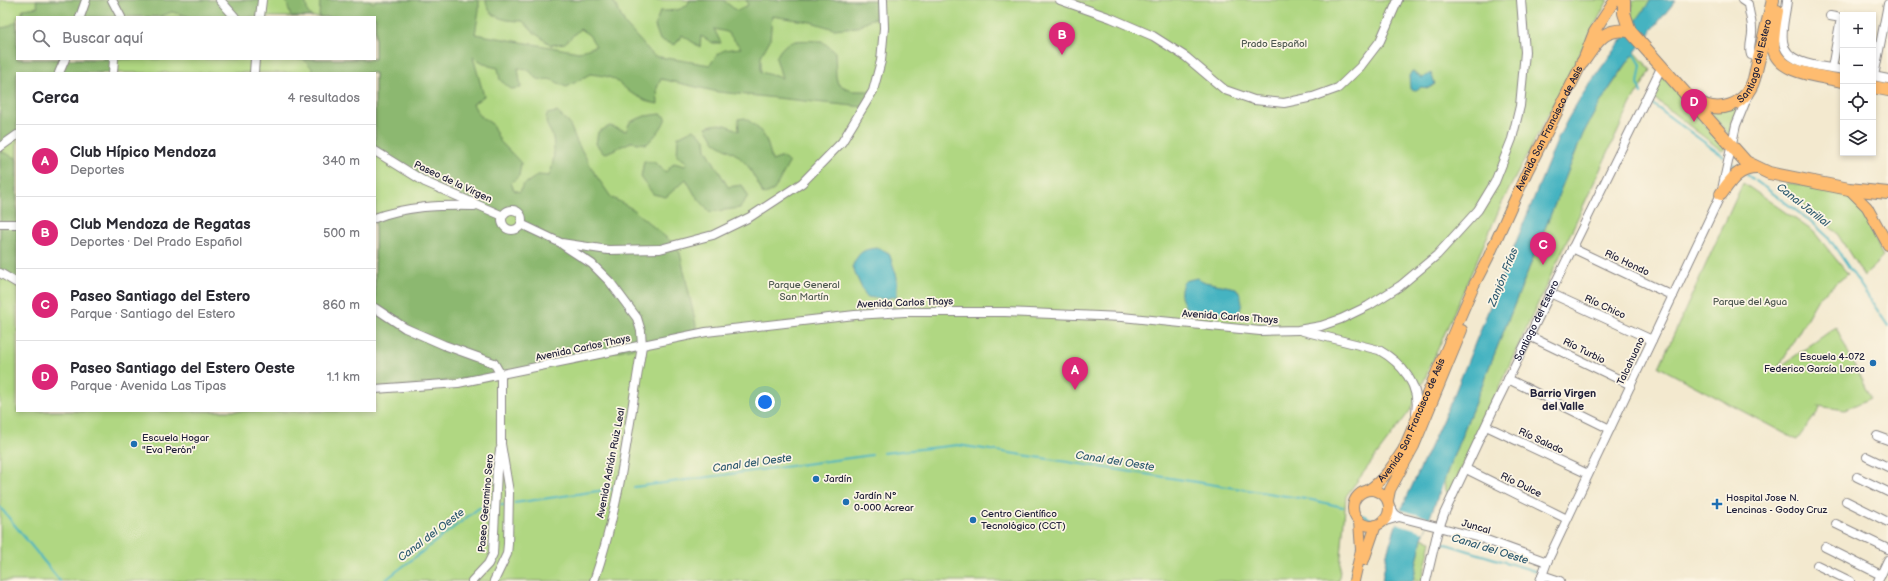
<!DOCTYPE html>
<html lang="es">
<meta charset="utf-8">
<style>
body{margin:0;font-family:"Balsamiq Sans",sans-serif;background:#f2f2f3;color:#2b2b33}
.controls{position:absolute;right:12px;top:12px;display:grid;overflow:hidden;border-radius:0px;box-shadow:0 2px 6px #0003}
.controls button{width:36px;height:36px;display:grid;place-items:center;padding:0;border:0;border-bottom:1px solid #e1e1e2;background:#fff;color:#2b2b33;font:20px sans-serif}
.you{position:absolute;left:765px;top:402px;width:14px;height:14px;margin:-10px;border:3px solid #fff;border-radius:50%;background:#1a73e8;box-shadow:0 0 0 6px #1a73e833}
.badge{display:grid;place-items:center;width:26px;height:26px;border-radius:50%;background:#db2777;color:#fff;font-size:13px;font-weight:700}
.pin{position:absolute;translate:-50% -33px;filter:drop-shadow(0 1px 2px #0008)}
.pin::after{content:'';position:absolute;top:21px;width:14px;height:12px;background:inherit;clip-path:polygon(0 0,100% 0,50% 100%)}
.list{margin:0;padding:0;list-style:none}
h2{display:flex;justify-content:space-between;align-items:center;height:52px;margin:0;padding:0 16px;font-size:17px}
h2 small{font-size:13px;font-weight:400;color:#7c7c81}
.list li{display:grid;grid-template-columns:26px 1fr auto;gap:12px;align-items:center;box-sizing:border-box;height:72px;padding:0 16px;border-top:1px solid #e1e1e2}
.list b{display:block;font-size:15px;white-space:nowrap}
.list p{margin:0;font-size:13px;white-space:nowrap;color:#7c7c81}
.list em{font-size:13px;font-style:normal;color:#7c7c81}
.icon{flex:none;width:22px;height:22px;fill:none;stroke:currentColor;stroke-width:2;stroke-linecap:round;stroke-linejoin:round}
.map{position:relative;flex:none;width:1888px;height:581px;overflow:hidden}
.search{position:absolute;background:#fff;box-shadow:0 2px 6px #0003;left:16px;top:16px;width:360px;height:44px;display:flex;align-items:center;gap:10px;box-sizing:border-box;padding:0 14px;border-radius:0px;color:#7c7c81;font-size:15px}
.panel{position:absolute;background:#fff;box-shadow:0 2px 6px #0003;left:16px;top:72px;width:360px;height:340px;border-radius:0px}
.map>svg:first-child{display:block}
.green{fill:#b0d782;stroke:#697c5e;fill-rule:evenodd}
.forest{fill:#8cb870;stroke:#576d56;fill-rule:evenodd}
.water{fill:#45b3c1;stroke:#346a7e}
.pier{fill:#f3e9cf}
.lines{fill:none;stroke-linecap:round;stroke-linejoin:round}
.stream{stroke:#45b3c1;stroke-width:2}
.minor-casing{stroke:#8a8685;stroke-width:10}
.major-casing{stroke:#8a8685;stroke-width:12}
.highway-casing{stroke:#8a8685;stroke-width:14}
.minor{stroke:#fff;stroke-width:8}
.major{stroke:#febc70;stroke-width:10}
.highway{stroke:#febc70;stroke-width:12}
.poi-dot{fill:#1f6fb2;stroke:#fcf5e5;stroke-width:1.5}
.labels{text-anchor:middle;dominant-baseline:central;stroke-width:3.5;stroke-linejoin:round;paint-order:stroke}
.park-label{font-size:10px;fill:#4d5850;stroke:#fcf5e5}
.street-label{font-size:10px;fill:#22223b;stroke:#fcf5e5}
.poi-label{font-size:10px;fill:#22223b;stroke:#fcf5e5;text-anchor:start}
.water-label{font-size:11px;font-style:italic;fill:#305c71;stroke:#fcf5e5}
.neighbourhood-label{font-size:11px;font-weight:bold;fill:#22223b;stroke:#fcf5e5}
</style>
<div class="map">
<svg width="1888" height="581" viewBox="0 0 1888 581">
<rect width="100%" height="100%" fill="#fcf5e5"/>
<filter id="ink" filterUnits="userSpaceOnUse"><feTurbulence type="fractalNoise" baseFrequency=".025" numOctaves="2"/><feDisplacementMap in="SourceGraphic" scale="8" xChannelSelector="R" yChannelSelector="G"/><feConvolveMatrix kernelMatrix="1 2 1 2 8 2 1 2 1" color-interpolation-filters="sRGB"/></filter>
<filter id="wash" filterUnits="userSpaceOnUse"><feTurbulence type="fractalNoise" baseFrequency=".012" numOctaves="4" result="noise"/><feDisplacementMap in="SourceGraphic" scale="16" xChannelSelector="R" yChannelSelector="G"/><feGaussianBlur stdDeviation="0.9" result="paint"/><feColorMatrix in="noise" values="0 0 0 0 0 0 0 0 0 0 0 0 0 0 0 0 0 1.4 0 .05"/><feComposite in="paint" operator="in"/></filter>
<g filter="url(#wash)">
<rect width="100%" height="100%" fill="#f3e9cf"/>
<path class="green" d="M0 0H1608L1502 203 1412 408 1346 496 1339 581H0ZM17 17H375V59H17ZM17 73H375V411H17Z
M1632 0H1651L1635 24 1632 14Z
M1635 52 1651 70 1631 103 1450 493 1445 491 1444 481 1451 462 1583 134 1599 104Z
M1661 74 1725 149 1722 151 1650 95Z
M1739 106 1732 122 1730 136 1708 110Z
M1743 183 1814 232 1848 274 1819 297 1778 368 1836 327 1870 398 1845 410 1818 406 1820 409 1797 440 1659 367Z
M1788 183C1810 185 1846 189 1860 207L1883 257 1864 276 1836 232 1783 188Z
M1422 538 1431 541 1422 581H1413Z"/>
<path class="forest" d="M36 0H262L260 17H191L172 12 158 17H21L23 9 38 7Z
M286 0H305L308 13 312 17H291Z
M320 0H369L373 3 377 0H479V11L475 34 579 52 596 46 589 35 580 29 565 43 551 45 532 31 523 21C508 21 487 19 486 0H613L625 24 654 56 710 65C721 48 723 50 741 48L727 32 714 29 721 43H713L701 36 700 47 682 35 675 45 660 40 655 26 660 11C671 11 686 11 690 0H723L737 11 748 5 746 0H879L880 17 869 20 857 27 834 29 811 22 772 16 770 40 761 56V72L782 78 776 58C786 36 801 41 822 41L835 52 836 77 838 84 852 91H873L863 107 718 92 661 79 657 88 658 104 649 102 631 93 614 79 605 76 590 74 567 87C562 86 558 82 552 80 543 77 539 85 530 71L518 68 521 88 511 89 500 80 498 68 489 66 473 57 484 96 473 104 479 115 492 124 500 141 521 163 519 176 511 183 514 190 520 192 522 186 538 175 549 176C554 164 555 150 553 138 550 127 544 127 547 114L557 112 569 123 577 142 595 174 611 197 631 208 675 245 680 253 696 325V335L501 375 375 389V218L391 212 477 206 375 151V73H312V68L303 59H375V17H319ZM510 210 519 213 522 218 519 227 513 230 506 228 502 223 505 213Z
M17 21V59H114L113 73H17V135L0 147V28L7 27Z
M661 114 666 117C663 128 655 136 647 144L631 142 604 154 596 144 598 132 610 126 626 131 630 122 645 116Z
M745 118C765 132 767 138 772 161L783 157 789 163 774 190 763 195 760 187 748 166 737 155 715 142 706 127C720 122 726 124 739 131L738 119Z
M694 129 705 139 706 149 728 187 742 185 748 196 740 208 710 212 695 195 686 179 666 197 653 194 641 177 644 161 654 162 666 172 674 163 685 166 687 162 677 156 678 137Z
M0 151 16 158 17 161V283L0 273Z"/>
<path class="water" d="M1651 0H1676C1642 42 1607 86 1583 134L1451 462 1422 538 1413 581H1382L1387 553 1401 510 1454 395 1559 136C1583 86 1620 45 1651 0Z
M1412 71 1422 78 1431 73 1435 84 1429 88 1421 87 1416 90 1410 89 1409 76Z
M879 248 889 253 897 277V296L884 299 866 297 852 267C859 252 862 249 879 248Z
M1197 278 1205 282 1236 288C1243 298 1244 305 1237 315L1188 311C1181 299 1178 294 1184 281Z"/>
<path class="pier" d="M1401 510 1430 518 1424 532 1396 523Z"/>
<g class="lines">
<path class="stream" d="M1633 51 1641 65 1638 83 1641 93
M1648 101 1723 156
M1733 164 1738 168
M1747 174 1753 180
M1756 181 1813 223 1829 238 1888 326
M883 453 958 445 1312 500 1343 507
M634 487 872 455
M514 503 612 489
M500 505H504
M0 507 60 581
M1362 515 1371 519
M1439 542 1535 571
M384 581 479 508 490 507"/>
</g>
</g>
<g filter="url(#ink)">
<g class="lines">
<g class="minor-casing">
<g id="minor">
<path d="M112 0 121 17"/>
<path d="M220 0 235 17"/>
<path d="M1060 0 1111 18 1153 36 1186 57 1225 90 1254 100 1284 103 1313 97 1338 88 1360 67 1380 41 1398 0"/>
<path d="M1742 0 1748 4C1749 13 1752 21 1752 29 1753 38 1748 46 1751 55L1759 57"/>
<path d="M1787 0C1786 13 1781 28 1783 41 1785 66 1824 66 1843 70"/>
<path d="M1830 16 1841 18 1832 68"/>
<path d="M80 17 86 0"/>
<path d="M260 17 262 0"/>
<path d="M59 73 65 59"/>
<path d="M113 73 114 59"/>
<path d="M254 73 255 59"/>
<path d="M1873 76 1888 79"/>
<path d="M1874 76 1888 4"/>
<path d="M0 147 17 135"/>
<path d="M375 151 425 182 503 216"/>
<circle cx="512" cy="220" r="10"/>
<path d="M375 218C406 206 441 205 474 206"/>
<path d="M0 224H17"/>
<path d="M521 224 561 243 608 250 660 249 713 235 750 217 802 183 842 142 873 91 881 61 884 28 883 0"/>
<path d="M563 245 592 264 610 282 637 318 641 331 642 346C629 425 620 506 594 581"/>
<path d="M1572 248 1673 296"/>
<path d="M0 273 17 283"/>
<path d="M1550 293 1652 340"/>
<path d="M375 308 405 328 444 345 494 363 501 375V444L509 492 508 544 507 554 494 581"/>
<path d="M1303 331 1379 350C1402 363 1421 386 1416 414"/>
<path d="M1529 336 1631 385"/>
<path d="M1508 379 1610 429"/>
<path d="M375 389 458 383 706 332 855 315 905 312H1005L1122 317 1260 331 1298 330 1321 326 1341 319 1368 306 1400 286 1437 255 1478 210 1495 182 1512 139 1520 106 1525 52 1521 0"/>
<path d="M1486 426 1588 474"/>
<path d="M1877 436 1888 440"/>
<path d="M1867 457 1888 467"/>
<path d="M1466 469 1567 519"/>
<path d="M1857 477 1888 492"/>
<path d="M1846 501 1888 522"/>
<path d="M1390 506 1395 514 1399 517 1481 538 1547 562"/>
<path d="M1382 522 1399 517"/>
<path d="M1836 524 1888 549"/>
<path d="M1825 547 1881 575"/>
<path d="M1817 565 1850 581"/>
<path d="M1542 575 1560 581"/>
<path d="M472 581 488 564 493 554 497 470 500 450"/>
<path id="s1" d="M1426 581 1437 534 1444 514 1492 412 1662 66"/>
<path d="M1540 581 1547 562 1721 194 1736 125 1749 93"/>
<path d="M1878 581 1888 560"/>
</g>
</g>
<g class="major-casing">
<g id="major">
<path d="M1849 189 1867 207 1888 245"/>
<circle cx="1371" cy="508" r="18"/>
<path id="s2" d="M1368 490C1384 480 1393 465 1403 450L1474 285 1488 258 1527 172 1582 63 1594 32 1615 0"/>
<path d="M1388 500 1390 490 1414 446 1462 330"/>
<path d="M1364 560 1376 525"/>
<path d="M1354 581 1361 550 1359 521"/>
</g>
</g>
<g class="highway-casing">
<g id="highway">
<path d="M1624 0V13L1630 31 1746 162 1769 173 1849 189 1888 193"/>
<path d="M1777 11C1775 22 1773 34 1773 45 1775 74 1821 76 1843 81"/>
<path d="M1582 63C1597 43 1602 27 1630 31"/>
<path d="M1873 87 1888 90"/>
<path id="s3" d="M1694 99C1717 116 1746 106 1754 79L1773 0"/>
<path d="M1721 194C1731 180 1738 168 1757 168"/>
</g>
</g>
<use href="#minor" class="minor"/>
<use href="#major" class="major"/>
<use href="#highway" class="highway"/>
</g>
</g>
<g class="poi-dot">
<circle cx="1873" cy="363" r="4"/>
<circle cx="134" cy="444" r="4"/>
<circle cx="816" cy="479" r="4"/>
<circle cx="846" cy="502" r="4"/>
<path d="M1715 498h4v4h4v4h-4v4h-4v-4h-4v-4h4z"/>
<circle cx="973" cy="520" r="4"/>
</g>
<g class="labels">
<g class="park-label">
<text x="1274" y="44">Prado Español</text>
<text x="804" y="285">Parque General<tspan x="804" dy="12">San Martín</tspan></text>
<text x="1750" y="302">Parque del Agua</text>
</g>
<g class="street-label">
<text stroke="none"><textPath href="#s3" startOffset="92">Santiago del Estero</textPath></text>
<text stroke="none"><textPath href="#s2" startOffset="407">Avenida San Francisco de Asís</textPath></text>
<text transform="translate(453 182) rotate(25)">Paseo de la Virgen</text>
<text transform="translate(1627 263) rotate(25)">Río Hondo</text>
<text transform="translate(905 303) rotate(-2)">Avenida Carlos Thays</text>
<text transform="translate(1605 307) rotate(25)">Río Chico</text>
<text transform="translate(1230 317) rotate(4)">Avenida Carlos Thays</text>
<text stroke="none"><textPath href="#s1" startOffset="284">Santiago del Estero</textPath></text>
<text transform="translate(583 348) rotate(-12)">Avenida Carlos Thays</text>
<text transform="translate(1584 351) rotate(26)">Río Turbio</text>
<text transform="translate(1631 361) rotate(-65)">Talcahuano</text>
<text stroke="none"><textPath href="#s2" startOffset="84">Avenida San Francisco de Asís</textPath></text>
<text transform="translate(1541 441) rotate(25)">Río Salado</text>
<text transform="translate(611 463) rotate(-79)">Avenida Adrián Ruiz Leal</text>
<text transform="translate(1521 485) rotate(26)">Río Dulce</text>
<text transform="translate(486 503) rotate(-85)">Paseo Geramino Sero</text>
<text transform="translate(1476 527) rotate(16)">Juncal</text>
</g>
<g class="poi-label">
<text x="1865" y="357" text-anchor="end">Escuela 4-072<tspan x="1865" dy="12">Federico García Lorca</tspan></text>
<text x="142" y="438">Escuela Hogar<tspan x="142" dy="12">"Eva Perón"</tspan></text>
<text x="824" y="479">Jardín</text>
<text x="854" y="496">Jardín N°<tspan x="854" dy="12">0-000 Acrear</tspan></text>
<text x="1726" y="498">Hospital Jose N.<tspan x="1726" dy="12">Lencinas - Godoy Cruz</tspan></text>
<text x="981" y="514">Centro Científico<tspan x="981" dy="12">Tecnológico (CCT)</tspan></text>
</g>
<g class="water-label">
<text transform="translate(1803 205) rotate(38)">Canal Jarillal</text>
<text transform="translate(1503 277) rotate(-68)">Zanjón Frías</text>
<text transform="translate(1115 461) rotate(9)">Canal del Oeste</text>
<text transform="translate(752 463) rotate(-8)">Canal del Oeste</text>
<text transform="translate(431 535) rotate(-37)">Canal del Oeste</text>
<text transform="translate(1490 549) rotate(17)">Canal del Oeste</text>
</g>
<g class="neighbourhood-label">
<text x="1563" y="393">Barrio Virgen<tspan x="1563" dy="13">del Valle</tspan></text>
</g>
</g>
</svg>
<div class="controls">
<button>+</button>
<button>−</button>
<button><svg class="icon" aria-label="locate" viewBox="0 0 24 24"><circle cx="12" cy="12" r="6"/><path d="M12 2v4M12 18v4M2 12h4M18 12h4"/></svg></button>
<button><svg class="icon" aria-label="layers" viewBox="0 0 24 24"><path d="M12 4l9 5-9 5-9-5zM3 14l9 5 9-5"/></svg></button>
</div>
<div class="you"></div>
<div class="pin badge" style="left:1075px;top:390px">A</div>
<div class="pin badge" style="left:1062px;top:55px">B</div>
<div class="pin badge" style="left:1543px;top:265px">C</div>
<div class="pin badge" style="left:1694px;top:122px">D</div>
<div class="search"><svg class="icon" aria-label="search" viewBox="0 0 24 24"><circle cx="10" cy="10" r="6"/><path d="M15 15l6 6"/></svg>Buscar aquí</div>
<section class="panel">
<h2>Cerca<small>4 resultados</small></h2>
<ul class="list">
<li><span class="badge">A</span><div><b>Club Hípico Mendoza</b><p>Deportes</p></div><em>340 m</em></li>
<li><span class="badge">B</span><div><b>Club Mendoza de Regatas</b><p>Deportes · Del Prado Español</p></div><em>500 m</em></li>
<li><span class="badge">C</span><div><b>Paseo Santiago del Estero</b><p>Parque · Santiago del Estero</p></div><em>860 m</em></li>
<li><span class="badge">D</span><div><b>Paseo Santiago del Estero Oeste</b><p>Parque · Avenida Las Tipas</p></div><em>1.1 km</em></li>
</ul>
</section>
</div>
